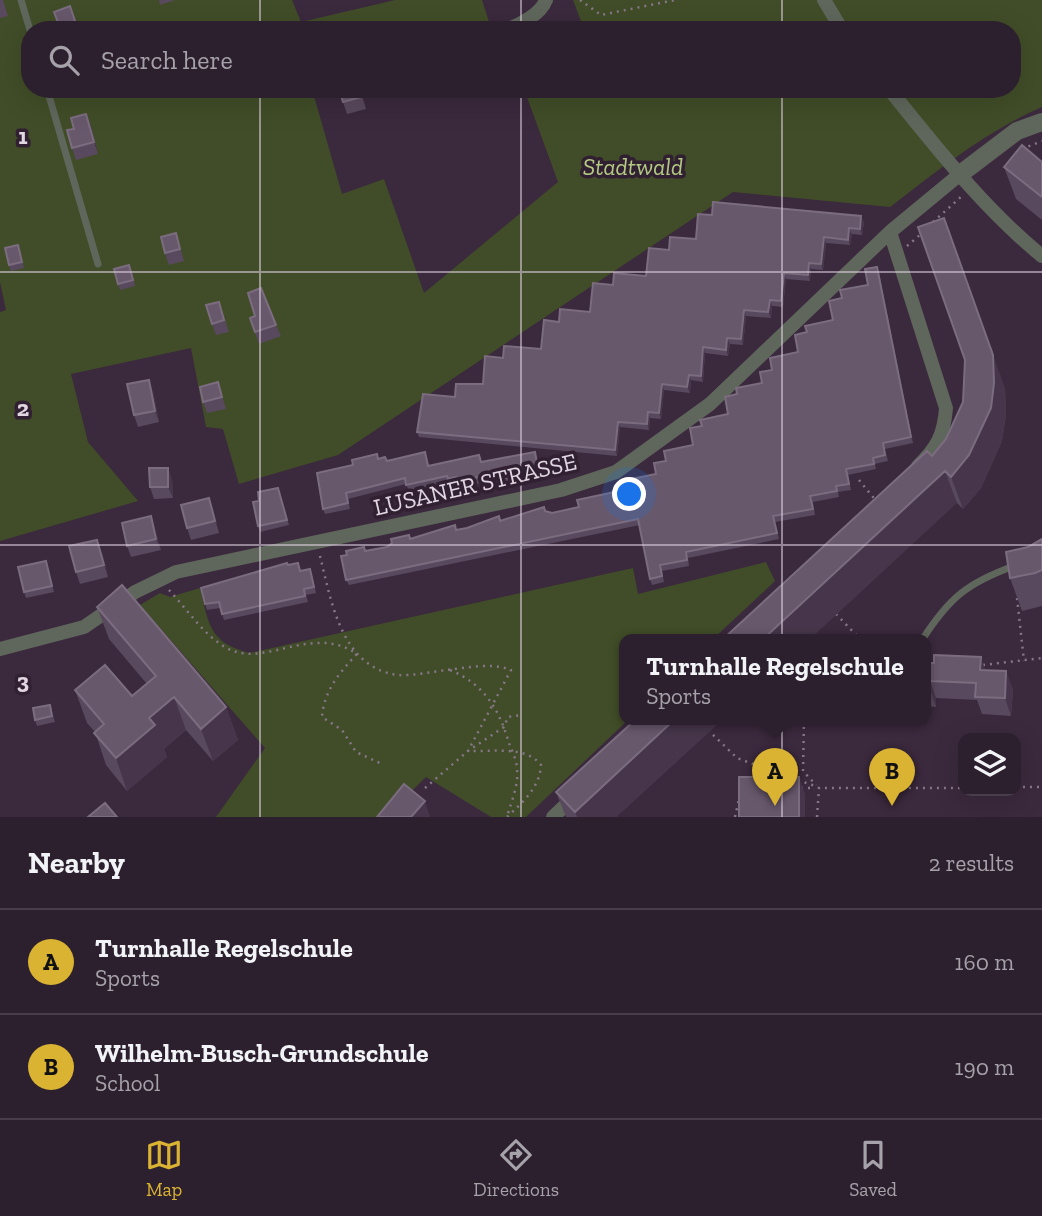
<!DOCTYPE html>
<style>
body{margin:0;font-family:"Zilla Slab",serif;background:#382c3a;color:#f1f3f6}
.controls{position:absolute;right:21px;bottom:21px;display:grid;overflow:hidden;border-radius:14px;box-shadow:0 7px 28px #0002}
.controls button{width:63px;height:63px;display:grid;place-items:center;padding:0;border:0;border-bottom:2px solid #483d4a;background:#2c1f2e;color:#f1f3f6;font:35px sans-serif}
.you{position:absolute;left:630px;top:495px;width:24px;height:24px;margin:-18px;border:5px solid #fff;border-radius:50%;background:#1a73e8;box-shadow:0 0 0 10px #1a73e833}
.badge{display:grid;place-items:center;width:46px;height:46px;border-radius:50%;background:#dab333;color:#111;font-size:23px;font-weight:700}
.pin{position:absolute;translate:-50% -58px;filter:drop-shadow(0 2px 4px #0008)}
.pin::after{content:'';position:absolute;top:37px;width:24px;height:21px;background:inherit;clip-path:polygon(0 0,100% 0,50% 100%)}
.popup{position:absolute;left:619px;top:634px;width:312px;height:91px;box-sizing:border-box;display:grid;place-content:center;border-radius:14px;background:#2c1f2e;filter:drop-shadow(0 2px 5px #0005);font-size:23px;white-space:nowrap;color:#a6a2aa}
.popup b{font-size:26px;color:#f1f3f6}
.popup::after{content:'';position:absolute;left:50%;top:100%;margin-left:-14px;border:14px solid transparent;border-top-color:#2c1f2e}
.list{margin:0;padding:0;list-style:none}
h2{display:flex;justify-content:space-between;align-items:center;height:91px;margin:0;padding:0 28px;font-size:30px}
h2 small{font-size:23px;font-weight:400;color:#a6a2aa}
.list li{display:grid;grid-template-columns:46px 1fr auto;gap:21px;align-items:center;box-sizing:border-box;height:105px;padding:0 28px;border-top:2px solid #483d4a}
.list b{display:block;font-size:26px;white-space:nowrap}
.list p{margin:0;font-size:23px;white-space:nowrap;color:#a6a2aa}
.list em{font-size:23px;font-style:normal;color:#a6a2aa}
.icon{flex:none;width:38px;height:38px;fill:none;stroke:currentColor;stroke-width:2;stroke-linecap:round;stroke-linejoin:round}
.map{position:relative;flex:none;width:1042px;height:817px;overflow:hidden}
.search{position:absolute;background:#2c1f2e;box-shadow:0 7px 28px #0002;left:21px;right:21px;top:21px;height:77px;display:flex;align-items:center;gap:18px;box-sizing:border-box;padding:0 24px;border-radius:28px;color:#a6a2aa;font-size:26px}
.sheet{height:301px;background:#2c1f2e}
nav{display:flex;justify-content:space-around;align-items:center;box-sizing:border-box;height:98px;border-top:2px solid #483d4a;background:#2c1f2e;font-size:19px;color:#a6a2aa}
nav a{display:grid;justify-items:center;gap:4px}
nav .on{color:#dab333}
.map>svg:first-child{display:block}
.green{fill:#414d28}
.lines{fill:none;stroke-linecap:round;stroke-linejoin:round}
.path{stroke:#867787;stroke-width:2.5;stroke-dasharray:2 5;stroke-linecap:butt}
.service{stroke:#5f665b;stroke-width:7}
.minor{stroke:#5f665b;stroke-width:14}
.tertiary{stroke:#5f665b;stroke-width:18}
.wall{fill:#59495e}
.shaded-wall{fill:#47364b}
.building{fill:#68586c;stroke:#7b6c7f;stroke-width:2}
.grid{fill:none;stroke:#e2d6e3;stroke-width:2;stroke-opacity:0.55}
.labels{text-anchor:middle;dominant-baseline:central;stroke-width:7;stroke-linejoin:round;paint-order:stroke}
.park-label{font-size:24px;font-style:italic;fill:#b3ca82;stroke:#312032}
.street-label{font-size:24px;fill:#e2d6e3;stroke:#312032}
.grid-label{font-size:23px;text-anchor:middle;font-weight:bold;fill:#e2d6e3;stroke:#312032;stroke-width:7;stroke-linejoin:round;paint-order:stroke}
</style>
<div class="map">
<svg width="1042" height="817" viewBox="0 0 1042 817">
<rect width="100%" height="100%" fill="#3b293d"/>
<path class="green" d="M0 0H292L301 22 395 0H482L491 28 484 30H30V89H312L342 194 384 179 424 293 558 182 524 89H1012V30H572L582 24 573 0H1042V107C986 131 938 170 890 207L733 192 338 455 239 484 223 429 206 427 191 348 71 374 88 442 138 501 0 541V312L6 310 0 282Z
M766 562 775 581 712 640H624V720H628L526 817H491L426 777 385 817H216L265 748 140 605 160 593 170 597 200 588C209 625 209 642 249 653L633 568 638 594Z"/>
<g class="lines">
<path class="path" d="M580 0 601 15 675 0
M1022 149 1042 141
M933 222 962 196
M907 246 921 234
M859 480 877 502
M320 556C331 600 341 668 398 675 412 676 431 672 446 670 466 668 492 662 511 670L468 751C491 752 526 745 541 765 540 787 523 802 507 817
M169 590C187 609 207 640 231 650 267 666 314 624 357 654 339 673 324 691 322 717L342 730 356 752 382 764
M1017 598 1024 661
M836 614 861 640
M983 665 1042 658
M450 670C484 684 499 709 509 743 512 751 517 761 517 769 519 785 511 802 507 817
M804 720 803 771 816 785
M708 730 737 758 788 777
M798 780 818 787
M1016 787H1042
M425 788 468 751 504 727 508 717 522 715
M801 788H815
M735 817 739 799
M817 817 819 788H963"/>
<path class="service" d="M21 0 30 30
M47 89 98 264
M922 640C949 598 967 583 1014 566"/>
<path class="minor" d="M824 0 842 30
M506 30C520 25 541 14 546 0
M889 89C937 148 983 208 1042 256
M918 466C937 448 944 435 946 408L890 232 959 175
M0 649 84 627 135 592 176 572 561 490 616 472 710 404 890 232
M553 817 575 796"/>
<path class="tertiary" d="M959 175 1017 131 1042 122"/>
</g>
<path class="wall" d="M0 0H3L8 16 0 18Z
M159 0H175L160 5Z
M70 6 78 30H61Z
M360 89 366 109 347 114 343 102Z
M478 89H502L503 92 481 97Z
M91 126 98 154 76 160 72 148Z
M1042 162V220L1016 199 1004 167Z
M712 215 864 222 862 235 852 234 850 245 826 243 823 270 811 269 810 281 786 279 783 307 772 306 771 318 746 316 743 345 730 344 728 356 705 353 703 382 691 380 690 393 664 390 661 419 650 418 649 430 620 427 617 456 419 437 417 432 455 397 483 384 503 358 541 349 559 322 590 312 613 285 646 276 696 239Z
M176 233 184 261 169 265 165 253Z
M18 245 24 268 11 271 9 265Z
M877 267 879 273 913 443 885 449 888 461 875 464 876 469 848 475 851 490 838 492 839 497 813 502 815 515 775 522 779 539 688 558 689 566 662 571 664 582 652 585 650 579 640 525 349 585 346 580 365 551 387 547 409 535 411 539 546 511 552 513 579 507 633 488 656 474 666 461 693 445 702 426 728 414 737 394 762 383 772 370 798 352 807 332 833 320 842 298 868 285Z
M132 271 135 286 120 290 118 284Z
M223 313 229 332 216 335 212 324Z
M250 318 276 325 281 336 259 344Z
M218 382 226 409 207 413 203 402Z
M1005 388 1006 415 1002 441 981 488 963 509 957 503 932 456Z
M153 391 159 422 138 427 134 415Z
M535 452 541 475 505 485 502 478 459 488 458 483 450 485 449 482 409 491 406 484 348 499 350 509 325 514 323 509 353 465 378 459 387 461 427 458 429 466 482 462Z
M172 479 173 498 154 499 150 487Z
M278 488 289 525 260 532 258 526Z
M213 509 219 533 191 540 187 528Z
M151 516 161 550 131 557 127 546Z
M1042 539V606L1022 611 1010 578 1028 547Z
M102 552 108 577 80 584 76 572Z
M46 561 54 592 26 598 24 592Z
M288 565 312 575 316 593 306 595 308 602 224 620 220 608 207 610 205 604Z
M97 607 226 707 238 740 213 761 186 730 164 749 167 757 127 791 106 765 95 732 87 723 75 690 132 696 147 684 109 639Z
M926 663 985 671 1013 689 1011 716 982 714 977 700 936 698V707L926 706Z
M50 705 55 722 37 726 35 720Z
M722 720 616 817H566L556 792Z"/>
<path class="shaded-wall" d="M86 114 91 126 98 154 94 142Z
M861 216 864 222 862 235 860 229Z
M944 218 1005 388 1006 415 1002 441 981 488 963 509 951 477 991 408Z
M849 228 852 234 850 245 848 240Z
M824 237 826 243 823 270 821 264Z
M809 263 811 269 810 281 808 275Z
M877 267 879 273 913 443 911 437Z
M784 273 786 279 783 307 781 301Z
M770 300 772 306 771 318 768 312Z
M744 310 746 316 743 345 741 339Z
M727 338 730 344 728 356 726 350Z
M703 347 705 353 703 382 701 376Z
M689 375 691 380 690 393 687 387Z
M149 380 153 391 159 422 155 411Z
M662 384 664 390 661 419 659 413Z
M648 412 650 418 649 430 647 424Z
M618 422 620 427 617 456 615 450Z
M168 468 172 479 173 498 168 487Z
M945 471 957 503 809 640H762Z
M209 498 213 509 219 533 215 521Z
M151 516 155 528 161 550 156 539Z
M97 540 102 552 108 577 104 565Z
M981 657 987 675 980 670Z
M1006 671 1013 689 1011 716 1005 698Z
M930 681 936 698V707L930 689Z
M174 697 186 730 164 749 167 757 127 791 116 758 149 718Z
M226 707 238 740 213 761 201 729Z
M674 720H722L616 817H577L575 812Z
M799 777 805 794V817H799Z
M425 801 430 817H411Z"/>
<path class="building" d="M70 6 76 24 61 30 54 12Z
M339 89H359L361 97 343 102Z
M86 114 94 142 72 148 67 130 74 129 71 118Z
M1022 145 1042 162V197L1004 167Z
M713 202 861 216 860 229 849 228 848 240 824 237 821 264 809 263 808 275 784 273 781 301 770 300 768 312 744 310 741 339 727 338 726 350 703 347 701 376 689 375 687 387 662 384 659 413 648 412 647 424 618 422 615 450 417 432 423 394 455 397 456 384H483L485 356 503 358 504 346 541 349 544 320 559 322 560 309 590 312 593 283 613 285 614 273 646 276 649 248 669 250 670 237 696 239 698 214 712 215Z
M944 218 993 355 994 383 991 408 969 455 951 477 945 471 762 640H722L927 451 932 456 946 439 963 402 965 360 918 227Z
M176 233 180 249 165 253 161 237Z
M18 245 22 262 9 265 5 248Z
M129 265 133 280 118 284 114 269Z
M877 267 911 437 883 443 885 455 873 458 874 464 846 469 849 484 836 486 837 491 810 496 813 509 773 516 777 533 686 552 687 560 660 565 662 576 650 579 638 519 346 580 341 556 347 555 346 551 364 547 365 551 387 547 392 543 391 539 409 535 410 539 455 525 456 530 467 528 499 516 500 521 544 507 545 511 552 513 579 507 577 500 633 488 631 479 656 474 654 463 666 461 664 451 693 445 690 428 702 426 700 420 728 414 725 397 737 394 736 388 762 383 760 372 772 370 770 358 798 352 795 335 807 332 805 326 833 320 829 301 842 298 840 290 868 285 865 269Z
M261 288 276 325 255 332 250 318 255 316 248 293Z
M219 302 224 320 212 324 206 305Z
M149 380 155 411 134 415 127 384Z
M218 382 222 397 203 402 200 387Z
M425 452 428 466 479 455 481 462 535 452 538 469 502 479 501 472 457 482 456 477 448 479 447 476 406 485 405 478 346 493 348 503 323 509 317 473 353 465 352 460 377 454 378 459 385 457 387 461Z
M149 468H168V487H150Z
M278 488 287 520 258 526 253 502 259 501 258 492Z
M209 498 215 521 187 528 181 505Z
M151 516 156 539 127 546 122 523Z
M1042 539V570L1035 573 1010 578 1006 552 1028 547Z
M97 540 104 565 76 572 69 546Z
M46 561 52 586 24 592 18 567Z
M287 563 288 565 298 563 300 571 310 569 314 587 304 589 305 596 222 614 219 602 205 604 201 588Z
M122 585 226 707 201 729 174 697 149 718 155 725 116 758 94 733 104 724 75 690 105 665 132 696 156 676 97 607Z
M934 655 981 657 980 670 1006 671 1005 698 975 697 976 683 930 681V689H926V663H934Z
M50 705 52 716 35 720 33 708Z
M635 720H674L575 812 556 792Z
M739 777H799V817H739Z
M404 784 425 801 411 817H377Z
M105 803 117 817H88Z"/>
<path class="grid" d="M260 0V30M521 0V30M782 0V30M260 89V817M521 89V817M782 89V817M0 272H1042M0 545H1042"/>
<g class="labels">
<g class="park-label">
<text x="633" y="166">Stadtwald</text>
</g>
<g class="street-label">
<text transform="translate(475 484) rotate(-13)">LUSANER STRASSE</text>
</g>
</g>
<g class="grid-label">
<text x="23" y="144">1</text>
<text x="23" y="416">2</text>
<text x="23" y="689">3</text>
</g>
</svg>
<div class="controls">
<button><svg class="icon" aria-label="layers" viewBox="0 0 24 24"><path d="M12 4l9 5-9 5-9-5zM3 14l9 5 9-5"/></svg></button>
</div>
<div class="you"></div>
<div class="pin badge" style="left:775px;top:806px">A</div>
<div class="popup"><b>Turnhalle Regelschule</b>Sports</div>
<div class="pin badge" style="left:892px;top:806px">B</div>
<div class="search"><svg class="icon" aria-label="search" viewBox="0 0 24 24"><circle cx="10" cy="10" r="6"/><path d="M15 15l6 6"/></svg>Search here</div>
</div>
<section class="sheet">
<h2>Nearby<small>2 results</small></h2>
<ul class="list">
<li><span class="badge">A</span><div><b>Turnhalle Regelschule</b><p>Sports</p></div><em>160 m</em></li>
<li><span class="badge">B</span><div><b>Wilhelm-Busch-Grundschule</b><p>School</p></div><em>190 m</em></li>
</ul>
</section>
<nav>
<a class="on"><svg class="icon" aria-label="map" viewBox="0 0 24 24"><path d="M3 6l6-2 6 2 6-2v14l-6 2-6-2-6 2zM9 4v14M15 6v14"/></svg>Map</a>
<a><svg class="icon" aria-label="directions" viewBox="0 0 24 24"><path d="M12 3l9 9-9 9-9-9zM9 14v-3h6M13 9l2 2-2 2"/></svg>Directions</a>
<a><svg class="icon" aria-label="saved" viewBox="0 0 24 24"><path d="M7 4h10v16l-5-4-5 4z"/></svg>Saved</a>
</nav>
